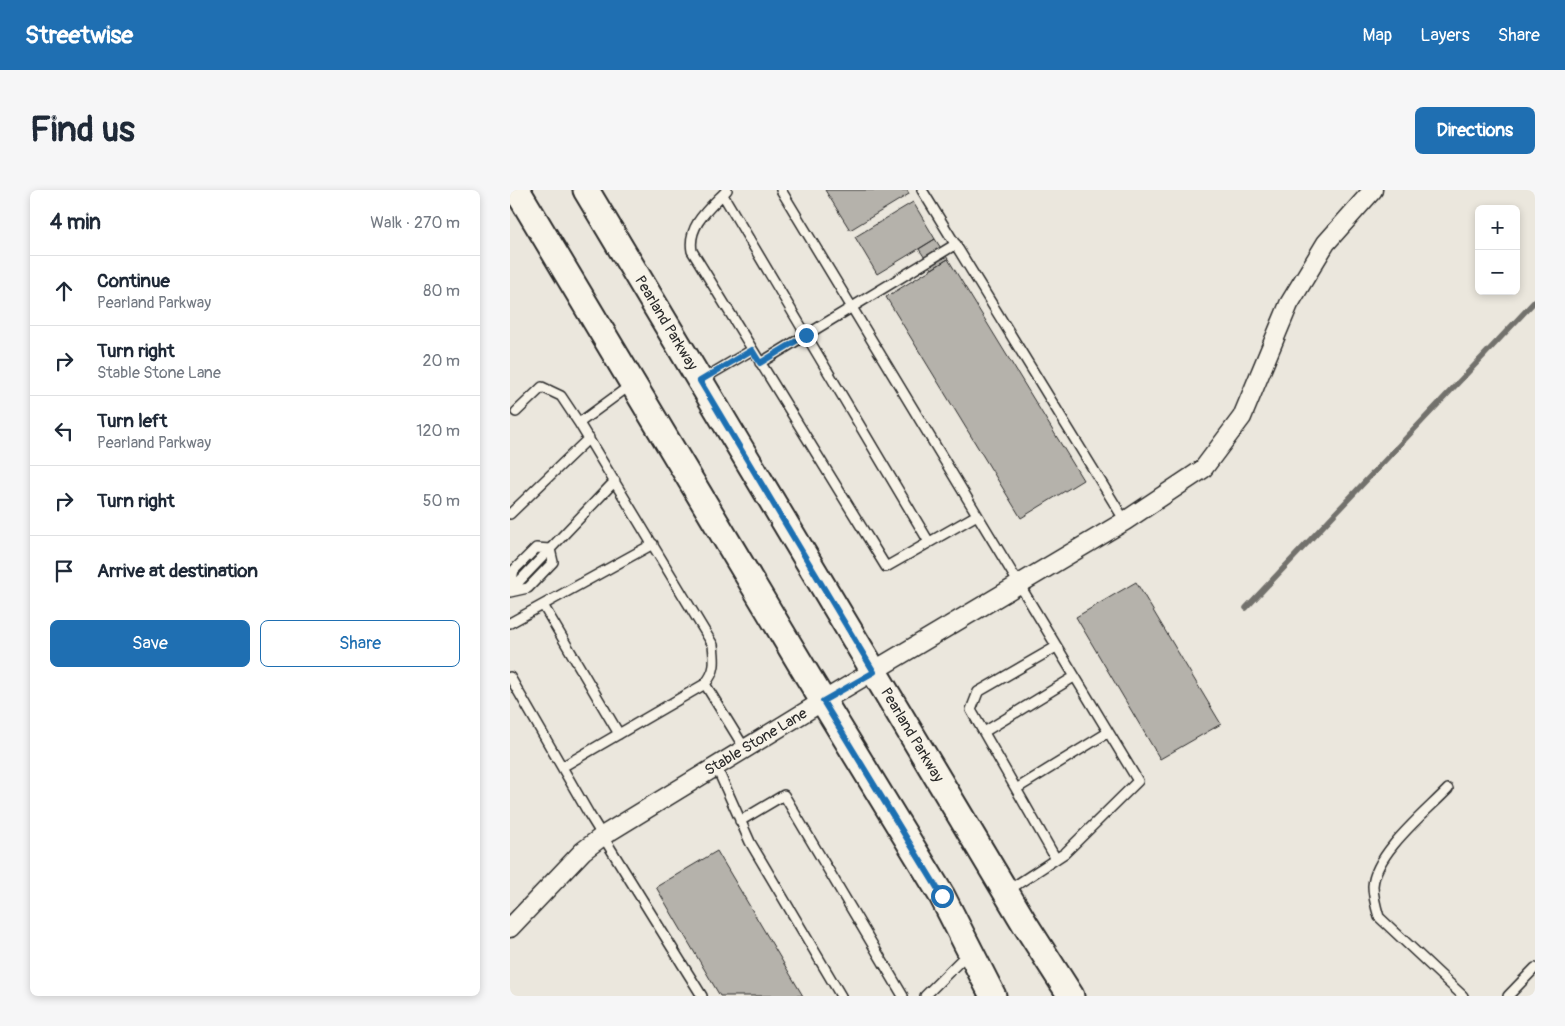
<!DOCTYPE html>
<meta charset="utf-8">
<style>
body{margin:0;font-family:Pangolin,sans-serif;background:#f6f6f7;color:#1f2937}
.controls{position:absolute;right:15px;top:15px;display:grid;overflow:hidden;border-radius:8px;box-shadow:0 2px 8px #0003}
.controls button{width:45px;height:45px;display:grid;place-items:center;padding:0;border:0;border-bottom:1px solid #e0e1e3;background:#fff;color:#1f2937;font:25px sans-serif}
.stop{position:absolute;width:15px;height:15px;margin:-11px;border:4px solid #1f6fb2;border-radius:50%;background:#fff}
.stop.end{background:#1f6fb2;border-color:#fff;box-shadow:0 1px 5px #0008}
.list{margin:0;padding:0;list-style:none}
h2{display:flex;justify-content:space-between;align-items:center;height:65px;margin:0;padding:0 20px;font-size:21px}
h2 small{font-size:16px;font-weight:400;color:#747a83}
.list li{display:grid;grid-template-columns:32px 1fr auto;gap:15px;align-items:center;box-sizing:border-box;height:70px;padding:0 20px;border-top:1px solid #e0e1e3}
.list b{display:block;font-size:19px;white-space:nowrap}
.list p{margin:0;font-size:16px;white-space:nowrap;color:#747a83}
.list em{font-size:16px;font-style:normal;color:#747a83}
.actions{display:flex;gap:10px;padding:15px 20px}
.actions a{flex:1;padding:11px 0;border:1px solid #1f6fb2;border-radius:8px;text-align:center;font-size:18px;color:#1f6fb2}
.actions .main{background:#1f6fb2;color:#fff}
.icon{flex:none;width:28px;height:28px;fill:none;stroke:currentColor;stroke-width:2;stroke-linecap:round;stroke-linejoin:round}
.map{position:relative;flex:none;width:1025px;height:806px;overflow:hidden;border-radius:8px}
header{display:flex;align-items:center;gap:30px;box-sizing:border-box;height:70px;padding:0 25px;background:#1f6fb2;color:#fff}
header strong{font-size:24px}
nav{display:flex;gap:28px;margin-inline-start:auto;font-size:18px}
.intro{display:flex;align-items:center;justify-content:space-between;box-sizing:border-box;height:120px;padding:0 30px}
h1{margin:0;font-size:35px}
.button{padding:12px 22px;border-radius:8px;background:#1f6fb2;color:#fff;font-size:18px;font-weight:700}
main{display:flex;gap:30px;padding:0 30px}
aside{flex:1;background:#fff;border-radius:8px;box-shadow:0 2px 8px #0003}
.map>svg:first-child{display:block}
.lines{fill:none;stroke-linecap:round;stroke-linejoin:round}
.stream{stroke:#72716c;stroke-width:5.5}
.building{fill:#b5b2ab;stroke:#2b2b2b}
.service-casing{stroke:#2b2b2b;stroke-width:12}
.minor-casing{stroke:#2b2b2b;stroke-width:21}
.secondary-casing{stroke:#2b2b2b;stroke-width:29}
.service{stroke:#f7f3e8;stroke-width:9}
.minor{stroke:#f7f3e8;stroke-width:18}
.secondary{stroke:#f7f3e8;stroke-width:25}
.route{stroke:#1f6fb2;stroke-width:6}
.labels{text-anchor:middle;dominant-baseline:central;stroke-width:4;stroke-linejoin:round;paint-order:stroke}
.street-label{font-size:15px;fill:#2b2b2b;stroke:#f7f3e8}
</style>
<header>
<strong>Streetwise</strong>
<nav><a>Map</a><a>Layers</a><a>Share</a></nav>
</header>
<div class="intro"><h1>Find us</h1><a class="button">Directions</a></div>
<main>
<aside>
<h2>4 min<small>Walk · 270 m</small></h2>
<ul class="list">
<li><svg class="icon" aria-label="ahead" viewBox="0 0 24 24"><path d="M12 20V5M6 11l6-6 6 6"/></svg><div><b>Continue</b><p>Pearland Parkway</p></div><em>80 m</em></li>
<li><svg class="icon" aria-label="right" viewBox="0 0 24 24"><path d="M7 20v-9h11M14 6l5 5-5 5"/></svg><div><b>Turn right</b><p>Stable Stone Lane</p></div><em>20 m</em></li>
<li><svg class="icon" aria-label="left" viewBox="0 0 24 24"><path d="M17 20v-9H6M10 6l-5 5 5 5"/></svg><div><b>Turn left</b><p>Pearland Parkway</p></div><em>120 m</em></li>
<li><svg class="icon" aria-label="right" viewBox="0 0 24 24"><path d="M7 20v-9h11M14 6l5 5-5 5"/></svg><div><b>Turn right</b></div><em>50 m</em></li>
<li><svg class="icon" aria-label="arrive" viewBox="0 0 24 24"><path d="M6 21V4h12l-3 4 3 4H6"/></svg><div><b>Arrive at destination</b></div></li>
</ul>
<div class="actions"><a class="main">Save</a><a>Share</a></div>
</aside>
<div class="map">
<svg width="1025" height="806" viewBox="0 0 1025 806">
<rect width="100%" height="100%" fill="#ebe7dd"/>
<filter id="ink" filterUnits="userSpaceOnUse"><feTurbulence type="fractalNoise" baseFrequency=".02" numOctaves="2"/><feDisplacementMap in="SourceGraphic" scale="10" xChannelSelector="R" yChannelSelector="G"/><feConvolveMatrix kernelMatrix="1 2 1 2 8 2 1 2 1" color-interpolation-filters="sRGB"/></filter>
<g filter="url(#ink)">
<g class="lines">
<path class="stream" d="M736 418 1025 111"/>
</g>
<path class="building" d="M315 0H397L399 4 340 40Z
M403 12 425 49 367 84 345 47Z
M425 49 438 69 422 79 409 59Z
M438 69 573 290 511 328 376 107Z
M626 392 711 534 650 569 566 427Z
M207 661 293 806H210L146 697Z"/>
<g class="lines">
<g class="service-casing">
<path id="service" d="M217 0C200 18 177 35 182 61L376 377 467 325
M271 0 628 591 555 663 497 701
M412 0 615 331
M213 5 419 352
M250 173 446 54
M191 190 242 160
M6 222 32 197 51 206 69 233
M0 324 79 248
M0 398 4 380 26 358 40 359 43 372 18 398 0 402
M0 401 105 291
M33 415 109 544
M0 433 143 354
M546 457 468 502 461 520 546 669
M0 487 79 624 192 806
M195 494 235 559
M474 542 564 487
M206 576 240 652 331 806
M52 577 195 494C206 481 205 472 203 455L69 233 122 194
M506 599 597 543
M938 599C916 622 865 663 863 696 863 707 866 717 869 727L953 806
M230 631 274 605 393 806
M415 806 459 762
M998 806 1025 778"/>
</g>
<g class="minor-casing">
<path id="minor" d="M0 738 73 661 94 645 313 511 615 331 693 279 732 227 779 114 816 53 863 0"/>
</g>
<g class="secondary-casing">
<path id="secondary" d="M7 0 299 488 432 706 483 806
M76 0 515 734 561 806"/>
</g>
<use href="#service" class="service"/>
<use href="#minor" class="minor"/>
<use href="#secondary" class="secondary"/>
</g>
</g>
<g class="lines" filter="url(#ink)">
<path class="route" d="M296 145 250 173 242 160 190 191 364 482 313 511 432 706"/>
</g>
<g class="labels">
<g class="street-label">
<text transform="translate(156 133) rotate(59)">Pearland Parkway</text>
<text transform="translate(402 545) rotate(59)">Pearland Parkway</text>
<text transform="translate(246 552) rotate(-31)">Stable Stone Lane</text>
</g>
</g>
</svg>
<div class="controls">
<button>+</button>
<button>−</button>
</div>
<div class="stop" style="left:432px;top:706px"></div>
<div class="stop end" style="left:296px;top:145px"></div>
</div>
</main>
